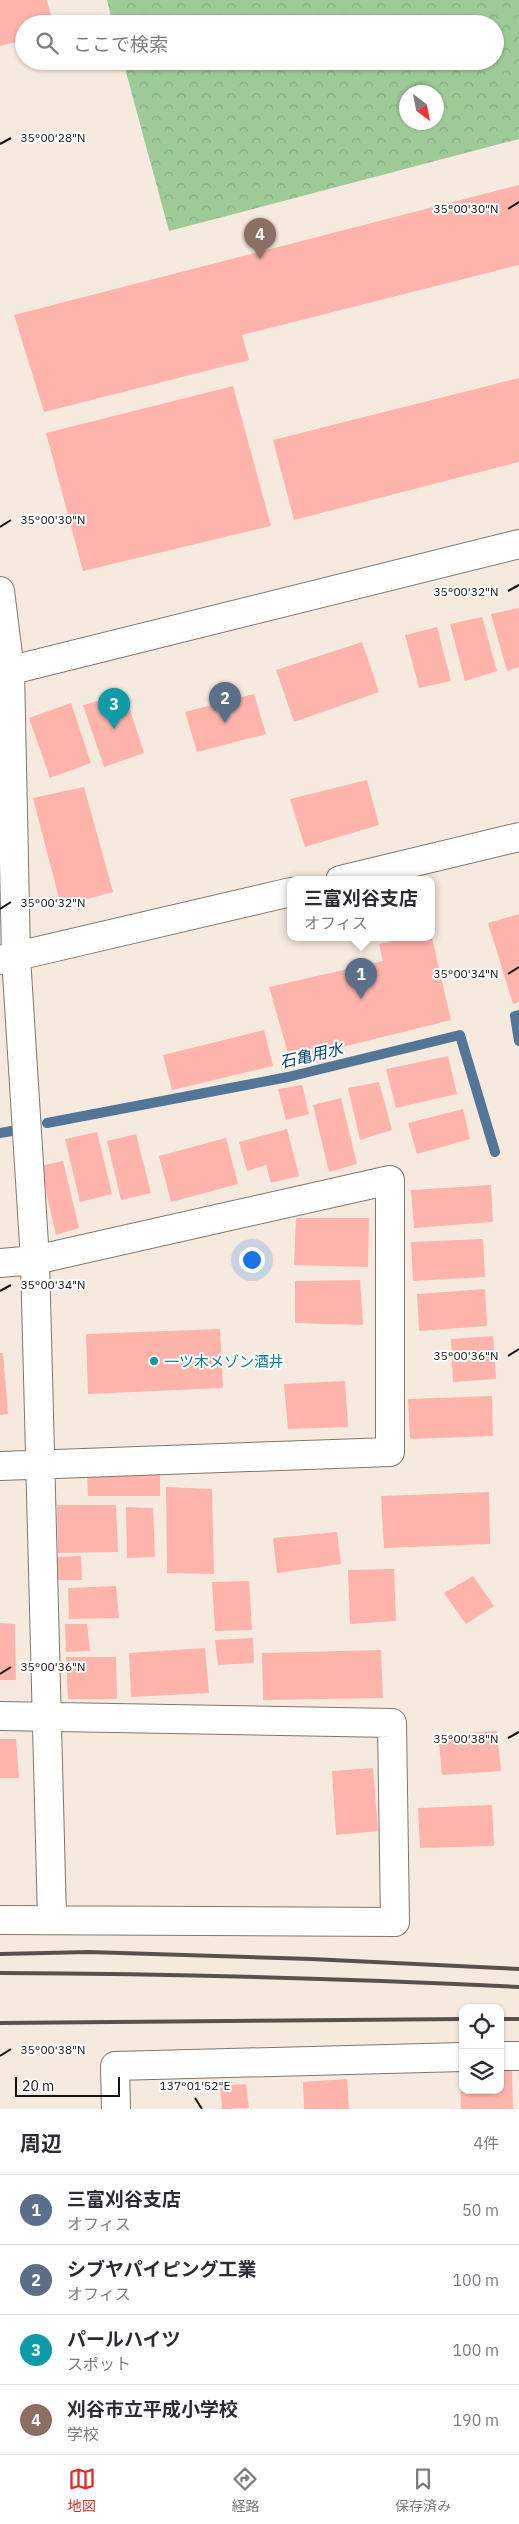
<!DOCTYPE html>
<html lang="ja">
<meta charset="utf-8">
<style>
body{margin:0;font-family:"IBM Plex Sans","Noto Sans JP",sans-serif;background:#f2f2f3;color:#2b2b33}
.controls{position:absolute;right:15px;bottom:15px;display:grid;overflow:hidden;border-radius:10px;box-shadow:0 1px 4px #0004}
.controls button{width:45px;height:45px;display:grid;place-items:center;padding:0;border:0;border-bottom:1px solid #e1e1e2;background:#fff;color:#2b2b33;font:25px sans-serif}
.compass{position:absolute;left:399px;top:85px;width:45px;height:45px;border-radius:50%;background:#fff;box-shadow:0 1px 4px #0004;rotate:148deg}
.scale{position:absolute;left:15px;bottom:12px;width:105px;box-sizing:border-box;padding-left:5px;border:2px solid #16120e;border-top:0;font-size:14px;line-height:18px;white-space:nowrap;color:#16120e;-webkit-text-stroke:4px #fff;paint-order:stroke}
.you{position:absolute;left:251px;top:1259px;width:18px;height:18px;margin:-12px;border:4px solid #fff;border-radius:50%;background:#1a73e8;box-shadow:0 0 0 8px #1a73e833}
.badge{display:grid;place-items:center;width:32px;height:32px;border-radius:50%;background:#d93025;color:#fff;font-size:16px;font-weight:700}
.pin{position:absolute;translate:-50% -41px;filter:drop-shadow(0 1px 2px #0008)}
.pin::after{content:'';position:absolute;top:26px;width:18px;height:15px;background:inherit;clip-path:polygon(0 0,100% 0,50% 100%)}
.popup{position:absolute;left:287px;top:876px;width:148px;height:65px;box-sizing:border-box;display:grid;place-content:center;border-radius:10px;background:#fff;filter:drop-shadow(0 1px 4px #0005);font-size:16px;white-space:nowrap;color:#7c7c81}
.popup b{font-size:19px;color:#2b2b33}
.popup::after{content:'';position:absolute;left:50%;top:100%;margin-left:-10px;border:10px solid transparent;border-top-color:#fff}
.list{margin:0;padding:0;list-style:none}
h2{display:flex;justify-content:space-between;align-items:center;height:65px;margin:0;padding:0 20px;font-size:21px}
h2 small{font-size:16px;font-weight:400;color:#7c7c81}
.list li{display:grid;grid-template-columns:32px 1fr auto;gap:15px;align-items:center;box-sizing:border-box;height:70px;padding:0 20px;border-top:1px solid #e1e1e2}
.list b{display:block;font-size:19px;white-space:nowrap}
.list p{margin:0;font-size:16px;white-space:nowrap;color:#7c7c81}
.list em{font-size:16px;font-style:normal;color:#7c7c81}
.icon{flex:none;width:28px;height:28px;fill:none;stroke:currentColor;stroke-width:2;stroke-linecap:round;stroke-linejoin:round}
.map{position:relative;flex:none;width:519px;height:2109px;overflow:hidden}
.search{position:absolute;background:#fff;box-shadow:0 1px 4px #0004;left:15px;right:15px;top:15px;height:55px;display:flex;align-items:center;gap:12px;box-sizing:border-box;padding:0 18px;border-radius:28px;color:#7c7c81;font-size:19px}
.sheet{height:345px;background:#fff}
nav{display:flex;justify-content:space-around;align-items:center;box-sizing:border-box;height:70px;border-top:1px solid #e1e1e2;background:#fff;font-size:14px;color:#7c7c81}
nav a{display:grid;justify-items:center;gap:2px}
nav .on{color:#d93025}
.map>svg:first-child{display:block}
.park{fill:url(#park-crowns);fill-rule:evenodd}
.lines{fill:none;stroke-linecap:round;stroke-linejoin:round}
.stream{stroke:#547696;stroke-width:10}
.building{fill:#feb4ab}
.minor-casing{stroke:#81766c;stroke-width:30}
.minor{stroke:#fff;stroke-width:28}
.rail{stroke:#58514b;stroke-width:4}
.ticks{fill:none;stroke:#16120e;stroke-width:2}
.culture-dot{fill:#0f9aa8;stroke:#fff;stroke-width:2}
.labels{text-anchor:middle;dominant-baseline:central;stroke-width:4;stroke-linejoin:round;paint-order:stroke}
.culture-label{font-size:15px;fill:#0d838f;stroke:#fff;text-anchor:start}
.water-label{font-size:16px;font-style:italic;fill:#064470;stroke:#fff}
.ticks-label{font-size:12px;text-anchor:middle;fill:#16120e;stroke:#fff;stroke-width:4;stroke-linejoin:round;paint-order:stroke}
</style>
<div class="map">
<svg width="519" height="2109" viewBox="0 0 519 2109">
<defs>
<pattern id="park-crowns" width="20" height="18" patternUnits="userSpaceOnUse" patternTransform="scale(1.25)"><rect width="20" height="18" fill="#9eca98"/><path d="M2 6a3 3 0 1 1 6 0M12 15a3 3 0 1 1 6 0" fill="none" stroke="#87ac82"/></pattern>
</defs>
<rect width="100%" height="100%" fill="#f6eadf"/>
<path class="park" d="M107 0H519V139L169 231 123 61H495V24H113ZM406 92H436V122H406Z"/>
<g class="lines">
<path class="stream" d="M519 1015 515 1016 519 1041
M47 1123 288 1077 460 1035 495 1152
M0 1133 12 1131"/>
</g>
<path class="building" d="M0 0H47L53 24H24V40L0 46Z
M519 185V265L242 335 249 360 44 412 14 315Z
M519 378V462L294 520 273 440Z
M233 386 271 526 83 571 46 433Z
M519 608V667L507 671 491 614Z
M482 617 497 671 465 681 450 624Z
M437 627 451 681 419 688 405 635Z
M362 642 379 692 294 722 276 670Z
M125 694 144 753 104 767 83 705Z
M254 694 266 734 197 752 185 712Z
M71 703 91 763 50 778 29 718Z
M367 780 379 825 305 847 290 799Z
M84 787 113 892 61 906 33 798Z
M519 914V1002L513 1004 488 923Z
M407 938H432L451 1020 290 1060 269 987 383 961 379 944Z
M264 1030 273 1066 172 1090 163 1055Z
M448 1056 457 1094 396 1108 386 1069Z
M379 1082 392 1130 360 1140 348 1088Z
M302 1085 309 1114 286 1120 278 1089Z
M341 1098 357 1164 329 1172 313 1105Z
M463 1109 470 1139 417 1154 408 1123Z
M287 1129 299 1176 271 1183 266 1165 247 1171 239 1142Z
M97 1132 112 1194 80 1202 65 1139Z
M136 1134 151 1193 121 1200 107 1141Z
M226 1138 238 1184 171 1202 159 1156Z
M63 1161 79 1228 56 1235 40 1166Z
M491 1185 493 1222 414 1228 411 1190Z
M296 1218H369L368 1267 294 1265Z
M483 1239 485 1277 413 1281 411 1242Z
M360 1280 363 1325 295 1323V1281Z
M485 1289 487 1326 419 1331 417 1294Z
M220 1329 223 1388 88 1394 86 1334Z
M493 1336 496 1379 453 1382 451 1339Z
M0 1353H3L8 1414 0 1415Z
M345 1381 348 1427 288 1429 284 1384Z
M492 1396 493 1436 410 1439 408 1399Z
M87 1473H160V1496H88Z
M166 1487 212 1489 214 1574 167 1573Z
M489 1492 490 1544 384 1548 381 1496Z
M57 1505H116L118 1552 58 1553Z
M126 1507 153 1508 155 1557 127 1558Z
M337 1532 341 1564 277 1573 273 1538Z
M81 1556 82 1580H54L53 1557Z
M394 1569 396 1621 350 1624 348 1570Z
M473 1576 494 1606 466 1624 444 1593Z
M249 1581 252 1630 215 1631 212 1582Z
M116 1586 119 1618 69 1619 68 1588Z
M0 1623 15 1624 16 1680H0Z
M65 1624H87L90 1651 66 1652Z
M253 1638 254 1663 218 1665 215 1640Z
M205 1648 209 1693 131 1697 129 1653Z
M381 1650 383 1698 263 1700 262 1653Z
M66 1657H116L117 1699H68Z
M497 1731 501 1771 442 1775 438 1735Z
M0 1739H16L19 1778H0Z
M373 1768 378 1831 336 1835 332 1771Z
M492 1805 494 1846 420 1848 418 1808Z
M500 2071H512L513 2109H461L460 2072H463V2090H500Z
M347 2079 349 2109H304L303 2082Z
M246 2084 249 2108 222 2109 220 2086Z"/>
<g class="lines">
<g class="minor-casing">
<path id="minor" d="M0 591 10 671 16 957 35 1260 52 1919
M0 673 519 544
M340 880 519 837
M0 960 291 892
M0 1263 35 1260 390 1180V1452L0 1466
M0 1716 392 1723 395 1922 0 1920
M500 2056H519
M116 2109 115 2066 463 2057"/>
</g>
<use href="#minor" class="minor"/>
<path class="rail" d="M0 1954 89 1952 311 1959 519 1969
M0 1973C173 1974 346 1978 519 1987
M500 2019H519
M0 2023 463 2019"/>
</g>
<path class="ticks" d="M0 144 11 138M508 209 519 202M0 527 11 520M508 591 519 585M0 909 11 902M508 974 519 967M0 1291 11 1285M508 1356 519 1349M0 1674 11 1667M508 1738 519 1732M0 2056 11 2049M195 2098 202 2109"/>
<circle class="culture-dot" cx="154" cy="1361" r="5"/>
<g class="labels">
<g class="culture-label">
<text x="164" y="1361">一ツ木メゾン酒井</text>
</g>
<g class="water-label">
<text transform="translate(311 1055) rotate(-13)">石亀用水</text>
</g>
</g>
<g class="ticks-label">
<text x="53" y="142">35°00'28"N</text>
<text x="466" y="213">35°00'30"N</text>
<text x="53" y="524">35°00'30"N</text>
<text x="466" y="596">35°00'32"N</text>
<text x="53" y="907">35°00'32"N</text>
<text x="466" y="978">35°00'34"N</text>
<text x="53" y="1289">35°00'34"N</text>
<text x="466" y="1360">35°00'36"N</text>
<text x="53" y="1671">35°00'36"N</text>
<text x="466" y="1743">35°00'38"N</text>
<text x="53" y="2054">35°00'38"N</text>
<text x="195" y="2090">137°01'52"E</text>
</g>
</svg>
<div class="controls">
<button><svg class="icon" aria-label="locate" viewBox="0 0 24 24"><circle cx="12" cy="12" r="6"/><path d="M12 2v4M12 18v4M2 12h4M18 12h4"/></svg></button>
<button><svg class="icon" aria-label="layers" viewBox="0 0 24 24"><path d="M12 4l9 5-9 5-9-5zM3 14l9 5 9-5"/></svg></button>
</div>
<svg class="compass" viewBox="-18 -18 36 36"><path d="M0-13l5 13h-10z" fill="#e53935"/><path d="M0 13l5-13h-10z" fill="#7c7c81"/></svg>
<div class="scale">20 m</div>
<div class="you"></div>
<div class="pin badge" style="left:361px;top:999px;background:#5c6f8a">1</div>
<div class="popup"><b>三富刈谷支店</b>オフィス</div>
<div class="pin badge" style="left:225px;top:723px;background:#5c6f8a">2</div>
<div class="pin badge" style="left:114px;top:729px;background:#0f9aa8">3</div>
<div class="pin badge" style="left:260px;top:259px;background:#8d6e63">4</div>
<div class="search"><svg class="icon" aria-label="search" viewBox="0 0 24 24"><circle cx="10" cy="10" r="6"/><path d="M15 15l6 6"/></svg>ここで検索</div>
</div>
<section class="sheet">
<h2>周辺<small>4件</small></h2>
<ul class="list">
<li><span class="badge" style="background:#5c6f8a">1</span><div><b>三富刈谷支店</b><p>オフィス</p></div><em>50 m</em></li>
<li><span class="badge" style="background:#5c6f8a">2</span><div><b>シブヤパイピング工業</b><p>オフィス</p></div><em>100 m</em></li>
<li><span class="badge" style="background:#0f9aa8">3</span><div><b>パールハイツ</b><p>スポット</p></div><em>100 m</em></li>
<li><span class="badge" style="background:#8d6e63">4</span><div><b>刈谷市立平成小学校</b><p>学校</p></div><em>190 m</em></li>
</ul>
</section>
<nav>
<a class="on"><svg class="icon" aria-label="map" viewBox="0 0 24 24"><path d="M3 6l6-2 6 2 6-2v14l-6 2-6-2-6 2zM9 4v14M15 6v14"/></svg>地図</a>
<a><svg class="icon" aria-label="directions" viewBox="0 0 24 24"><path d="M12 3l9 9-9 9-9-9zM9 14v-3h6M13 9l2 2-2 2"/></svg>経路</a>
<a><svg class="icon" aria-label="saved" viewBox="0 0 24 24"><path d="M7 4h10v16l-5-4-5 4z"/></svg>保存済み</a>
</nav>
